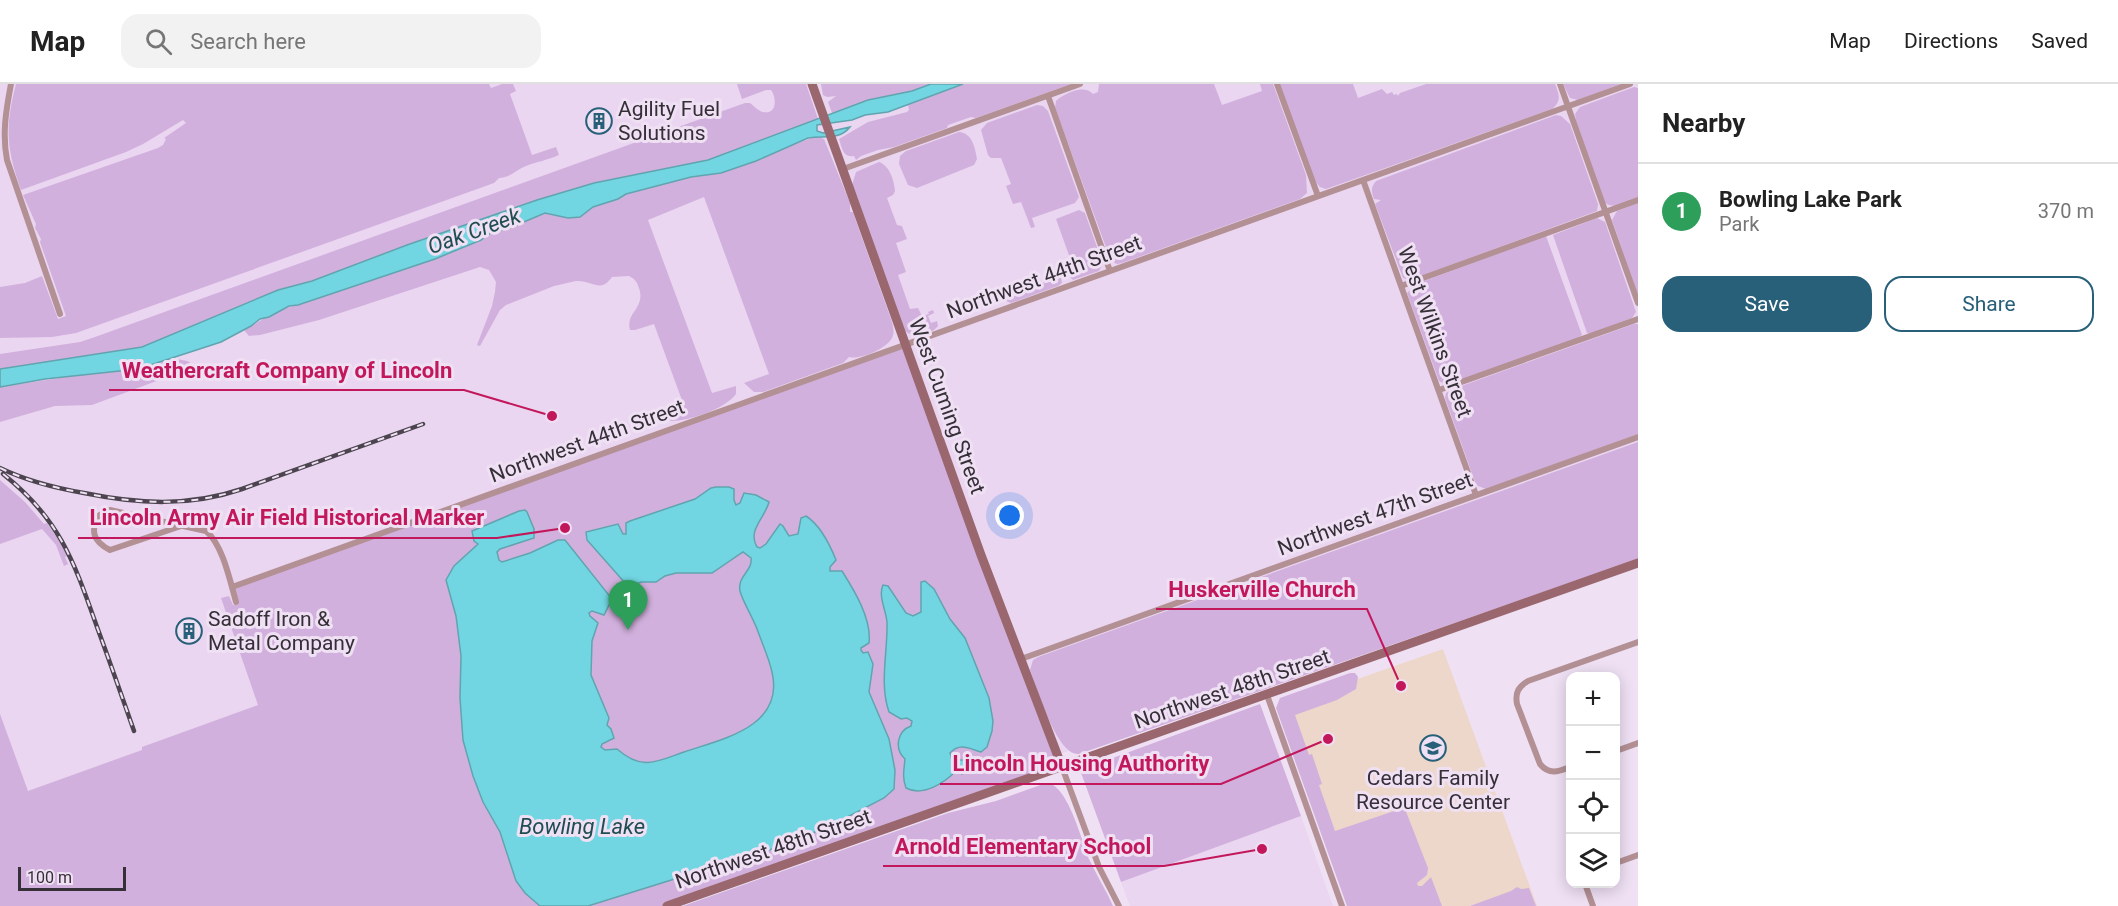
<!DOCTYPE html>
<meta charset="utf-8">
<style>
body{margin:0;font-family:Roboto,sans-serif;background:#f2f2f2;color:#222}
.controls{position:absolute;right:18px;bottom:18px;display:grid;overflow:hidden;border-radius:12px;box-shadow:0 3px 15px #0003}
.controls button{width:54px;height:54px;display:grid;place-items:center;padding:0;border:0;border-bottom:2px solid #e0e0e0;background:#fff;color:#222;font:30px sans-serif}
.scale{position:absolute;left:18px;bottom:15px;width:108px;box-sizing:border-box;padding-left:6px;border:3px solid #352f37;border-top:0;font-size:16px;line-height:21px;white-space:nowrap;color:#352f37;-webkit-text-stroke:4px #efe0f4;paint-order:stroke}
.you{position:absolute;left:1010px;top:432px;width:21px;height:21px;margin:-15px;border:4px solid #fff;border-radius:50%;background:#1a73e8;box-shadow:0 0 0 9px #1a73e833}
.badge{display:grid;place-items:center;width:39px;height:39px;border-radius:50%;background:#285f79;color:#fff;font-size:20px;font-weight:700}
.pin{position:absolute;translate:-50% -50px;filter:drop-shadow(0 2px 3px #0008)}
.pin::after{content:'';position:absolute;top:32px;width:21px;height:18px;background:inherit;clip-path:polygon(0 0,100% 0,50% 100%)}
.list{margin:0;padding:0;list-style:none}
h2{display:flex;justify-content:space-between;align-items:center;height:78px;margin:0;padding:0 24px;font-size:26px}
h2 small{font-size:20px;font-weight:400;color:#767676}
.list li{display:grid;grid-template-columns:39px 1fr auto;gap:18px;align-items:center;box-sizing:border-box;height:96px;padding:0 24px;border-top:2px solid #e0e0e0}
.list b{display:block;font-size:22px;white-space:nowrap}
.list p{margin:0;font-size:20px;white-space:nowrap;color:#767676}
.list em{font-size:20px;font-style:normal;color:#767676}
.actions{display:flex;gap:12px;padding:18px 24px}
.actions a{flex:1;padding:14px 0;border:2px solid #285f79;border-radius:18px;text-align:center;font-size:21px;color:#285f79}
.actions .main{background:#285f79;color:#fff}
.icon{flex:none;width:33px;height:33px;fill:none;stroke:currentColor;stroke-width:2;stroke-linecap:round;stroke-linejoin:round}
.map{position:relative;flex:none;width:1638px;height:822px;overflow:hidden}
header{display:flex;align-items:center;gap:36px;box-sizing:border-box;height:84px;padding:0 30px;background:#fff;border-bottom:2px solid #e0e0e0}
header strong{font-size:28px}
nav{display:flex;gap:33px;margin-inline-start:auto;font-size:21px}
.search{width:420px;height:54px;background:#f2f2f2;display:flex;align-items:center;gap:15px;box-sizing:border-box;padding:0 21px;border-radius:18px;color:#767676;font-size:22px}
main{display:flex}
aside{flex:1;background:#fff}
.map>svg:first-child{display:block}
.commercial{fill:#edd7ca}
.built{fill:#ead6f1}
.green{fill:#d2b0dd}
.water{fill:#72d6e2;stroke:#60a4af;stroke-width:1.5}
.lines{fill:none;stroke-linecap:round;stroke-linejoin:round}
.street{stroke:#b39094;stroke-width:6}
.secondary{stroke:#99676d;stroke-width:9}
.rail-casing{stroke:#4c454f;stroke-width:4.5}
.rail{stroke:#efe0f4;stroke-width:2;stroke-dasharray:7;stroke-linecap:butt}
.labels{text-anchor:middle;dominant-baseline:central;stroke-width:6;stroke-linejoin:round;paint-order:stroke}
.poi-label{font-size:21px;fill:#352f37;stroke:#efe0f4;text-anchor:start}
.street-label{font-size:21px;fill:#352f37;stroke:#efe0f4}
.water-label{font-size:22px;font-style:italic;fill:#1f4d52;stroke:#efe0f4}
.leader{fill:none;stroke:#c2185b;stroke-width:2}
.callout-dot{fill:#c2185b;stroke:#efe0f4;stroke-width:2}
.callout-label{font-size:22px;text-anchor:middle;font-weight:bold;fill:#c2185b;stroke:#efe0f4;stroke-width:6;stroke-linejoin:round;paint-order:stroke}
</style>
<header>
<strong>Map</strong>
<div class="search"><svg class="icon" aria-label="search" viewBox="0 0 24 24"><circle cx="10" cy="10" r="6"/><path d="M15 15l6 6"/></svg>Search here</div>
<nav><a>Map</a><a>Directions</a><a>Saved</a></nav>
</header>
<main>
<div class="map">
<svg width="1638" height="822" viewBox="0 0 1638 822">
<rect width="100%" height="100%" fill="#efe0f4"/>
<path class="commercial" d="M1443 565 1537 822H1355L1281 622Z"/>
<path class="built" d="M0 0H1638V467L1037 678 0 716Z
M1301 732 1333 822H1130L1121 798Z"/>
<path class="green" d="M16 0H489L491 4 502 0H513L516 7 510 10 532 71 556 63 559 71C548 76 536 78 526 82 516 86 510 94 499 94L494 99 76 249 52 253 0 254V203L25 199 42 192 58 235 66 232 40 158 41 155 35 144 36 140 23 111 158 64 163 61 166 55 164 54 186 39 183 36 143 60 126 68 21 106C6 64 5 43 16 0Z
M737 0H806L818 35 708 76 594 99 537 116 407 161 312 197 278 206 142 263 0 285V270L80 258 95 253 745 19H750C754 22 758 27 763 28 777 31 777 14 771 6H766L742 15Z
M821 0H931L912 7 868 16 832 29 828 18 836 12 827 13 823 11Z
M963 0H1071L976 34 971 33 948 41 947 44 894 63 878 66 861 72 856 76 854 72C843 74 842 64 839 55L868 38 907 28 909 26 908 21Z
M1099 0H1214L1222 21 1262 7 1260 0H1273L1306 91 1307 109 1300 115 1122 179 1117 180 1111 177 1055 24 1056 17C1065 9 1084 0 1093 10L1098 8Z
M1278 0H1353L1358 14 1382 5 1387 10 1392 8 1394 11 1397 10 1398 12 1400 9 1426 0H1555C1559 10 1562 17 1552 25L1326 105 1320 103 1315 97Z
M1563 0H1621L1578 16 1570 14Z
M1634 3 1638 4V114C1627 118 1616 126 1605 119L1576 36 1575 30 1580 23Z
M1037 21 1043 22 1048 27 1079 113 1075 119 1032 134 1035 143 1031 144 1021 118 1013 120 1006 102 1011 100 1001 74H991L988 71 981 46 987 39Z
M1556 31 1561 32 1570 40 1598 120 1597 127 1410 196 1403 194 1375 120 1381 116 1374 115C1371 107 1371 103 1376 97Z
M959 48C972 49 975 63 977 75L974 81 917 104 908 101 899 80 900 72 906 67Z
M817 52 824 55 850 119V128H853L856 137 891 235C893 242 895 248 892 254 886 265 860 276 849 273L843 279 763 308H754L744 299 769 290 704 113 648 136 712 309 736 302V310C725 325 689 337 671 337L667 333V331L677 326 683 319 654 240 635 246H630C625 228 646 225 639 204 637 198 635 195 629 192L612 193C600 210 593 196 576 197L554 202 506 221 500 226 480 262 477 261 492 222 495 208 496 198 489 186 480 183 319 236 260 251 249 252 244 246C261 237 278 224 298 221L481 156 492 148 507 145 545 129 568 134 580 133 593 123 618 115 626 110 691 93 721 89 756 77 779 66Z
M879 78C890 82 894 96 895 107L893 111 887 114 897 141 902 142 907 155 896 159 906 188 898 191 910 225 918 224 922 232 929 230 928 228 933 226 934 229 928 232 931 239 937 237 938 242C931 251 915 255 905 247L852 101 856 88Z
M1638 119V211L1612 136 1617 127Z
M1079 126 1085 129 1103 180 1099 187 1073 196 1069 192 1064 176 1070 174 1056 135Z
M1597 134 1605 138 1636 228 1632 234 1590 250 1587 249 1553 151Z
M1546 152 1582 251 1578 254 1446 301 1439 297 1407 209 1416 200Z
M1058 193 1061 194 1062 199 1058 202 1011 219 1006 217V212Z
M1634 240H1638V350L1486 405 1478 402 1475 398 1445 314 1446 309 1453 305Z
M905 260 1062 683 667 822H0V630L28 707 142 666V663L258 621 221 514 229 512 233 521 237 520 232 503Z
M172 274 187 277 197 282 92 321 55 322 0 338V303L159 279Z
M1638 358V475L1079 670C1057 672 1037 604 1030 586L1033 576 1038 573Z
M0 396 25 418 44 440 47 439 60 458 67 472 65 473 68 480 64 482 56 461 42 445 0 460Z
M1350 589H1355L1358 593 1356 605 1337 616 1295 631 1309 671 1312 670 1322 700 1319 701 1335 747 1400 725H1405L1428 784 1427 791 1417 799 1418 802H1422L1431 793 1442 822H1347L1276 624 1280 614Z
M1260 620 1301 732 1121 798 1080 686Z
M1046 699C1068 699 1082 759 1090 777 1097 792 1106 806 1113 822H683L948 729 996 717Z
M1517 803 1521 805 1529 804 1536 822H1470L1511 807Z"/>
<path class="water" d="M931 0H963L888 28 865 31 852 36 817 41V47L823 49 850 43C839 57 823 51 808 54L756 77 721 89 691 93 626 110 618 115 593 123 580 133 568 134 545 129 507 145 492 148 481 156 435 175 298 221 289 222 269 233 260 235 251 242 221 258 138 285 45 295 0 303V285L142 263 278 206 312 197 407 161 537 116 594 99 708 76 868 16 912 7Z
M716 403H729L734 405V416L736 421 740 419 744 409 756 411 769 418C765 434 747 446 757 463L760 464 766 460 780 440 783 442 789 452 798 450 801 434 806 432C820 441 830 461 836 476L830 483V487H842C854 506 872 535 869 559L861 564V566L863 569 868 568 873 580 869 608 889 655 895 686 894 705 884 714 830 742 749 774 697 788 588 822H540L525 809 516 797 500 748 483 718 473 692 463 656 460 614 461 572 456 532 446 496 454 482 478 460 474 457 472 447 519 427 525 426 527 428 534 445V454L500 465 497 468 499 476 502 478 530 469 558 456H565L612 515 604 531 592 527 589 529 590 532 598 539 592 557 591 591 609 634 607 641 611 645 614 654 602 660 601 663 605 666 617 665C642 687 656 678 684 668 722 655 785 643 772 588 769 574 762 559 757 545 753 534 742 516 740 507 737 492 753 487 751 474L743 468 712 489H676L665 492 656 498H642L630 501 626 500 587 456 586 448 618 440 623 450H626V439L630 437 695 415 711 404Z
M925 497 934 505 950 535 965 554 989 614 993 637 992 647 987 663 981 668C970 665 960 658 950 669L952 676H964L969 681 968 687 962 690 956 687C944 699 923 713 906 704 902 693 904 686 905 675 894 665 897 647 911 642L912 637 907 634 901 635 889 628C879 600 888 567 887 538 886 526 878 512 883 501L888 502 906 529 913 532 921 528V498Z"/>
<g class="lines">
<path class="street" d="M11 0C6 26 2 50 7 76L60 230
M1277 0 1318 112
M1560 0 1638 219
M1048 12 1110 187
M843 85 1080 0
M1363 96 1476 411
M1401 202 1638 116
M1439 306 1638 235
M181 442 110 466C94 458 90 448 98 432L110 426 206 447C223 461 230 497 236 518
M232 503 1630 0
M1021 575 1638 353
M1267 611 1342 822
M1616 667 1638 659
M1062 683 1099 783 1119 822
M1570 683C1558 688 1549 691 1540 680L1517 620C1515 609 1518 603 1528 597L1638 558
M1616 779 1638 771
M1585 800 1593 822"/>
<path class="secondary" d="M812 0 981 471 1062 683
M667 822 1638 479"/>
<g class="rail-casing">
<path id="rail" d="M0 384C27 397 55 404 84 409 138 420 189 423 242 405L423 340
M3 390C60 435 74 478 97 543 110 578 122 613 134 647"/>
</g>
<use href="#rail" class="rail"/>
</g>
<defs>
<g id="building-ring" transform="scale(1.35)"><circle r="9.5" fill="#efe0f4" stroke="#285f79" stroke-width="1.5"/><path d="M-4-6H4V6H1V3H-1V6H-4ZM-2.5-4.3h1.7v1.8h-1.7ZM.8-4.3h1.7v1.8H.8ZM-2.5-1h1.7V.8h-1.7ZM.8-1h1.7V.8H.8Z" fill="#285f79"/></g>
<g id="school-ring" transform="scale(1.35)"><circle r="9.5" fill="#efe0f4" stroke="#285f79" stroke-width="1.5"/><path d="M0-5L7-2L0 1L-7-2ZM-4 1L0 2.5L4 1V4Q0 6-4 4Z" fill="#285f79"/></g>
</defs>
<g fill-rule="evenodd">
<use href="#building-ring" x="599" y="37"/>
<use href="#building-ring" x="189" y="547"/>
<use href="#school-ring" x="1433" y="664"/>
</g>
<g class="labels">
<g class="poi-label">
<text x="618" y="25">Agility Fuel<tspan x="618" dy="24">Solutions</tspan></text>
<text x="208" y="535">Sadoff Iron &amp;<tspan x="208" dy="24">Metal Company</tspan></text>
<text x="1433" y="694" text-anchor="middle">Cedars Family<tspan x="1433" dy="24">Resource Center</tspan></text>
</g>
<g class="street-label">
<text transform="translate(1044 193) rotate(-20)">Northwest 44th Street</text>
<text transform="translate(1435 248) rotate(70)">West Wilkins Street</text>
<text transform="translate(947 322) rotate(70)">West Cuming Street</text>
<text transform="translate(587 357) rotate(-20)">Northwest 44th Street</text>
<text transform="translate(1375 430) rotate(-20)">Northwest 47th Street</text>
<text transform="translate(1232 605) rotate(-19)">Northwest 48th Street</text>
<text transform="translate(773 765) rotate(-19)">Northwest 48th Street</text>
</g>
<g class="water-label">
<text transform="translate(474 147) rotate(-20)">Oak Creek</text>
<text x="582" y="742">Bowling Lake</text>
</g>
</g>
<path class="leader" d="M552 332L464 306H109M565 444L497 454H78M1401 602L1367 525H1156M1328 655L1221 700H940M1262 765L1164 782H883"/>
<g class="callout-dot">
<circle cx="552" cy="332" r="6"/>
<circle cx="565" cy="444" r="6"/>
<circle cx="1401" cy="602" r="6"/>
<circle cx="1328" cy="655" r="6"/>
<circle cx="1262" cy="765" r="6"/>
</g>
<g class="callout-label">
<text x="287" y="294">Weathercraft Company of Lincoln</text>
<text x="287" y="441">Lincoln Army Air Field Historical Marker</text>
<text x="1262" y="513">Huskerville Church</text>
<text x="1081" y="687">Lincoln Housing Authority</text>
<text x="1023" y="770">Arnold Elementary School</text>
</g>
</svg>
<div class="controls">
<button>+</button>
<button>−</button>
<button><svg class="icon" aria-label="locate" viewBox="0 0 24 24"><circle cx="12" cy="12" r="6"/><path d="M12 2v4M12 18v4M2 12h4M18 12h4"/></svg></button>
<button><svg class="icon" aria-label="layers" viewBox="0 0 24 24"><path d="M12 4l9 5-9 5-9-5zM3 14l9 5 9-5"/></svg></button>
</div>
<div class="scale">100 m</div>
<div class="you"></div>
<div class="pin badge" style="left:628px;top:546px;background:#2e9e5b">1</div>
</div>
<aside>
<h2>Nearby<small></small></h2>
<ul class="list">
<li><span class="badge" style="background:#2e9e5b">1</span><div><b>Bowling Lake Park</b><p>Park</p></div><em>370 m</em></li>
</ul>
<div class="actions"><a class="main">Save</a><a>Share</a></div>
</aside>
</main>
